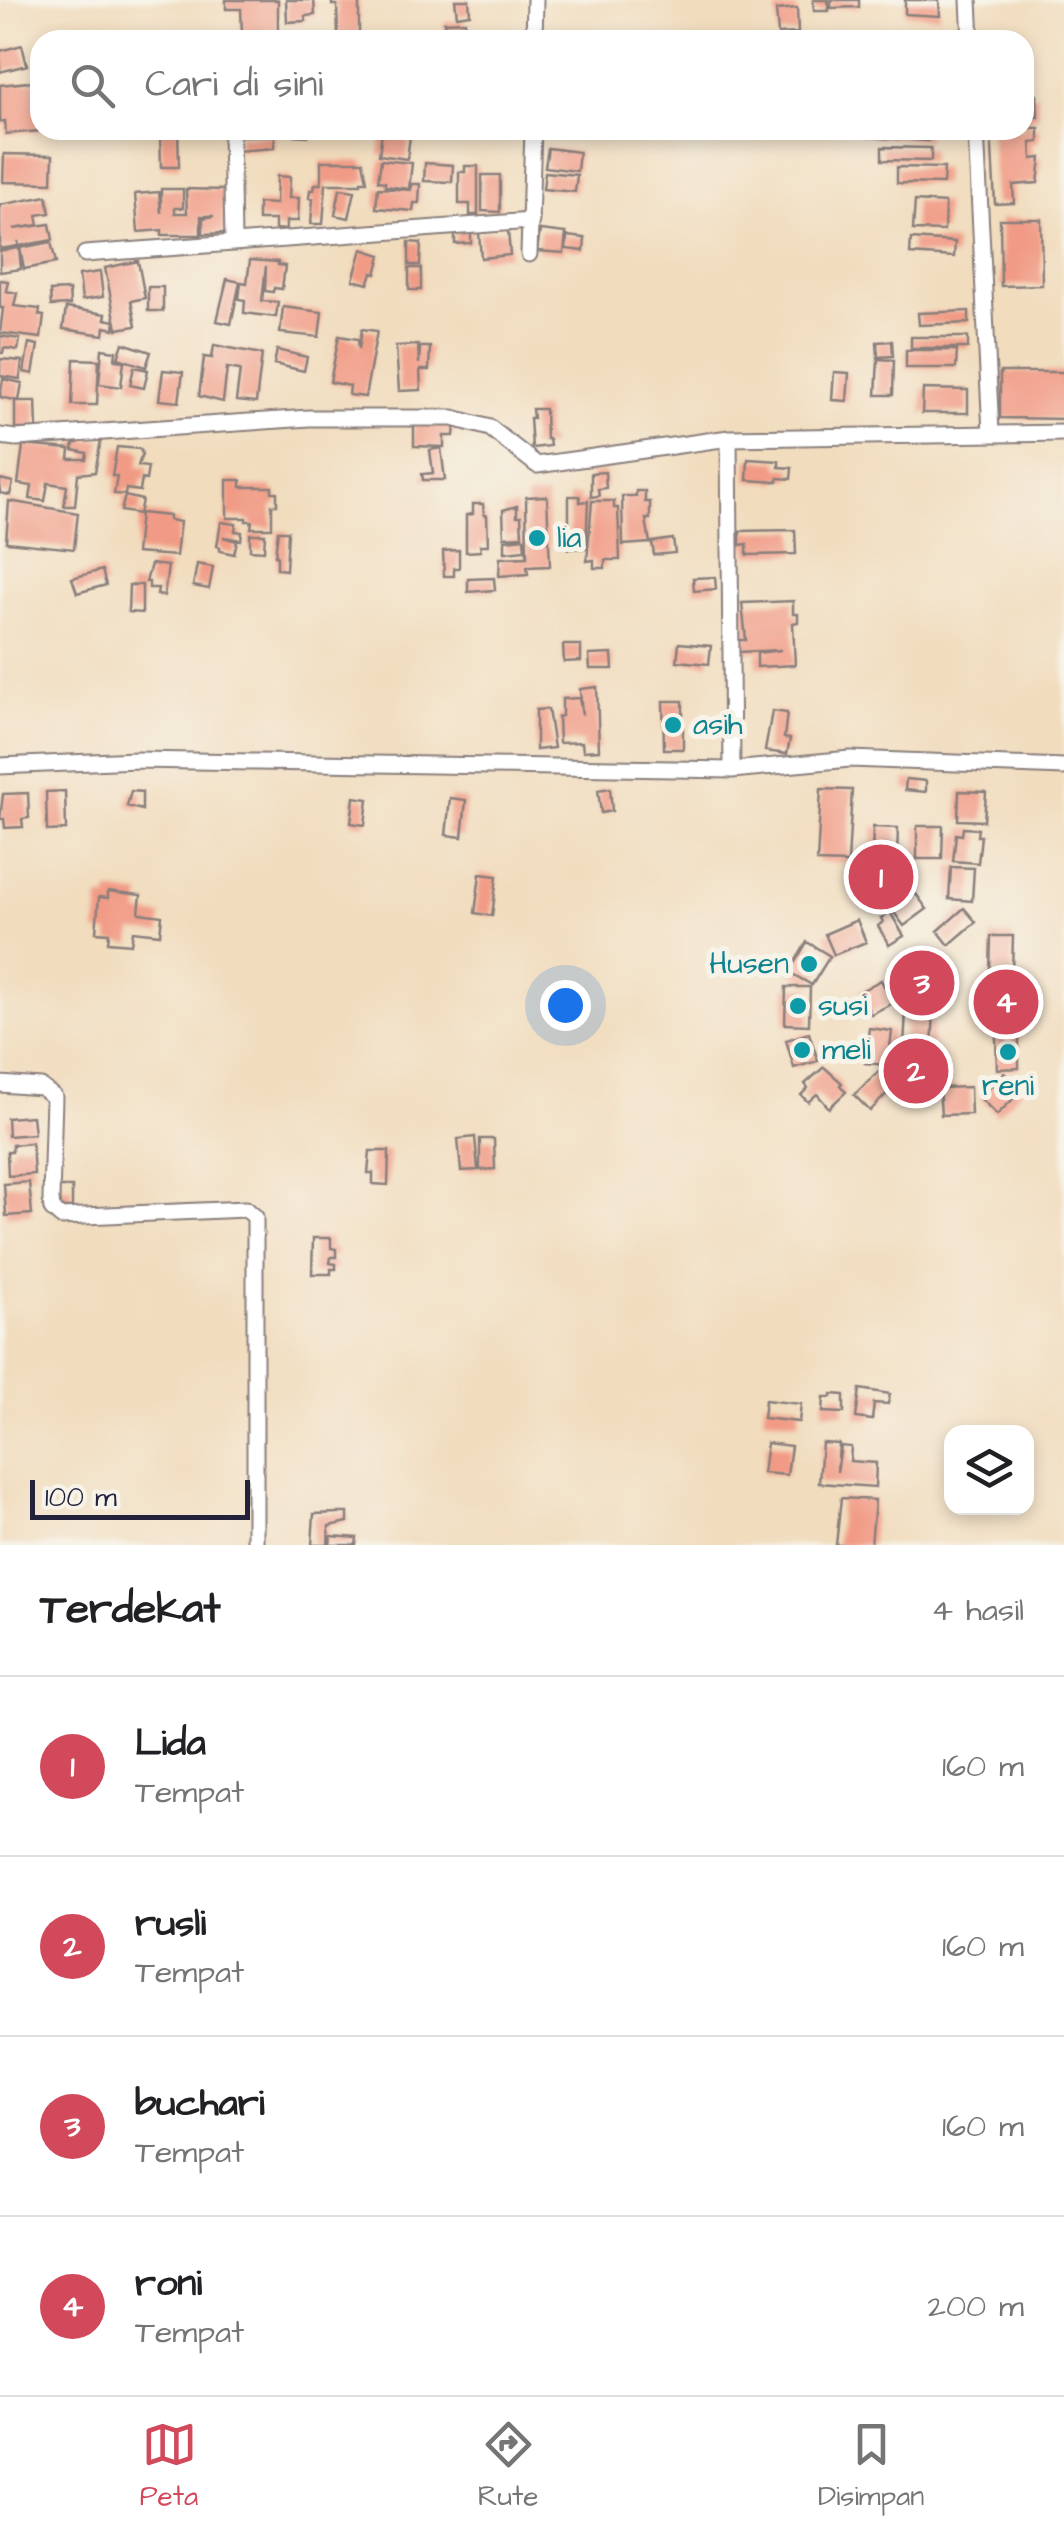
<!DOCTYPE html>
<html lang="id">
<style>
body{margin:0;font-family:"Architects Daughter",sans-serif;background:#f6f6f6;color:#202124}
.controls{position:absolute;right:30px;bottom:30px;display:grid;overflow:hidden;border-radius:20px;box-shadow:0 5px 15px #0003}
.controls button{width:90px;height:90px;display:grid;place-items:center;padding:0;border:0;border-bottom:2px solid #e0e0e0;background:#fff;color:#202124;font:50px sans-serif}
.scale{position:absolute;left:30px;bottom:25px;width:220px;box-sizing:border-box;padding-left:10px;border:5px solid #22223b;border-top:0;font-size:28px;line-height:35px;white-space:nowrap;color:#22223b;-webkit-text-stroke:8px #f7f3e8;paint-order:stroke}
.you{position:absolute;left:565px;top:1005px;width:35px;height:35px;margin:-25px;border:8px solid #fff;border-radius:50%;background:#1a73e8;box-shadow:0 0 0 15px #1a73e833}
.badge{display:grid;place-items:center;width:65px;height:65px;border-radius:50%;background:#d1495b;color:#fff;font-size:32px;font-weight:700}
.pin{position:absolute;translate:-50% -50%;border:5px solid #fff;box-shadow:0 2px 10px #0006}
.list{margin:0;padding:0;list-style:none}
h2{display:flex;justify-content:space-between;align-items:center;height:130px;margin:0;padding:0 40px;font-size:42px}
h2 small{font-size:32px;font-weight:400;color:#757577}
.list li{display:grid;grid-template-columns:65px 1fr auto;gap:30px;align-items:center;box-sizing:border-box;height:180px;padding:0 40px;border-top:2px solid #e0e0e0}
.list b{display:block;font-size:38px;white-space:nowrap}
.list p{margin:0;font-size:32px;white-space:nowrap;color:#757577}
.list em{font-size:32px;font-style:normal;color:#757577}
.icon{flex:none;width:55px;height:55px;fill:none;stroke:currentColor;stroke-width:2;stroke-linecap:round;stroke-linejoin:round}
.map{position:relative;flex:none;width:1064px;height:1545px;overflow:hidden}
.search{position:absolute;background:#fff;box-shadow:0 5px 15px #0003;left:30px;right:30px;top:30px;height:110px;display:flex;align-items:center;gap:25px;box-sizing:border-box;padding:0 35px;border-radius:30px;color:#757577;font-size:38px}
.sheet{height:850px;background:#fff}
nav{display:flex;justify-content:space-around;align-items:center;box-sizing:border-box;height:140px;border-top:2px solid #e0e0e0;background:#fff;font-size:28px;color:#757577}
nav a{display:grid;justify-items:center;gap:5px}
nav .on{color:#d1495b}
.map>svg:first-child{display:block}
.building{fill:#f19b86}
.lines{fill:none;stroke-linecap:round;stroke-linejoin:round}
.street-casing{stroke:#8a7f7c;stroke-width:19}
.street{stroke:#fff;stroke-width:15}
.culture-dot{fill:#0f9aa8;stroke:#f7f3e8;stroke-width:4}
.labels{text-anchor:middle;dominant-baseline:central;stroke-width:10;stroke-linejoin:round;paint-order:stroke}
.culture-label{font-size:30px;fill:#0d838f;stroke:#f7f3e8;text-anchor:start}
</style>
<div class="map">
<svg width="1064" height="1545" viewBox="0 0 1064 1545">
<rect width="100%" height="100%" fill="#f7f3e8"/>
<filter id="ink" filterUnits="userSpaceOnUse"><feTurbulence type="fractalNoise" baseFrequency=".01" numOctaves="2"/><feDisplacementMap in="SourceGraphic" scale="20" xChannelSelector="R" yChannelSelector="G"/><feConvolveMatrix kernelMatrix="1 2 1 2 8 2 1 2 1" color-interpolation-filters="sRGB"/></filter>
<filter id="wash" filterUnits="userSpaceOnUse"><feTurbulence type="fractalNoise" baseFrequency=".0048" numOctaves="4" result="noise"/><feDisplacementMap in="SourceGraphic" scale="40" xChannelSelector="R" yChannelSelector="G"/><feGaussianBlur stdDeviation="2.25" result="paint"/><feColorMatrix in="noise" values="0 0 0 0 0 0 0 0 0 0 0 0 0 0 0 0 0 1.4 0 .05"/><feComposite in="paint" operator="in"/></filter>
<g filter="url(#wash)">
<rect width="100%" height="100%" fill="#f1dcbd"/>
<g id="blocks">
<path class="building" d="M226 0H278V35L242 34 241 9H226Z
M286 0H314L315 15 305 16 306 21 287 22Z
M332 0H359V35H338L337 5H332Z
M455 0H469L470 14 457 16Z
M813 0H828L829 11H814Z
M831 0H859V7L831 8Z
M905 0H939L940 16 905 14Z
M797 8 798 33 778 34 776 10Z
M465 21 466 34 445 36 444 22Z
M875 34 926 35V40H874Z
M22 45 27 65 0 72V51Z
M39 81 40 131 6 134 5 121 0 122V85Z
M1037 95 1038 117H1030V128H1039V142L1031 143 1032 159 1041 158 1038 183 1013 185 1014 203 995 204 991 130H1024V96Z
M160 130H178L179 167H161Z
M277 130H308V136L277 134Z
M870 130H928V141L869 137Z
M382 132 410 136 407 159 379 155Z
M238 136H275L274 148 238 151Z
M882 147 931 148V161L882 160Z
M548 148 579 152 577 171 545 167Z
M4 154 53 155 52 183 3 182Z
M381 160 412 163 409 189 385 186V182L378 181Z
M321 161H363L367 181H361V184H326L323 224H311L313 199 309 198 310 190H314L315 184H321Z
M425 163 453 165 452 182 424 181Z
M465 166H478V215H470V204H459V172H465Z
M897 167 944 168 943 184 897 183Z
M545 172 577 175 575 192 543 189Z
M482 175H500V212L482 211Z
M277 176 290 177 289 198H299L298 221H286V230L275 229V220H258V203L276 204Z
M411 184H420L419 203H414L413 211 376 208 378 188 411 190Z
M161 189H183V208H175V213H187L186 189 224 190 225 233 203 234V218L214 216H201V235H162V230L138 232 135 194 159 192 161 213Z
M340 189 355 191 349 218 335 215Z
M47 196 50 213 37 215 39 225 13 229 50 224 53 240 19 246 18 241V246L0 249V205Z
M915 201 945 203 944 231 913 230Z
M1000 219H1041L1042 285 1001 286Z
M455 230H471V243L455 244Z
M508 230 510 255 481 258 479 233Z
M540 230 566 233 564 253 537 251Z
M567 236 585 238 584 251 566 249Z
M911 239 955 242 954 257 910 254Z
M51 242 56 263 24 269 20 248Z
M409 242 421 243 420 265H409Z
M19 248 21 269 0 272V251Z
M362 249 381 255 376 274 372 273 368 284 353 280Z
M250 260 278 262V265L285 266 282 289 274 288 273 292 265 291 266 266 262 301 278 302 276 317 244 313 245 300 239 299 241 282 247 283Z
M138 261 145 298 131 301 136 326 117 329 105 268Z
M409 268H421V290H409Z
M100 272 103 297 82 300 79 275Z
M227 279 240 282 231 324 217 321Z
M0 280 8 281 6 291 17 293 14 306 40 309 39 315 44 316 41 338 0 333 3 308H0Z
M148 287H163V311H148Z
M69 290 70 305 51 306 50 291Z
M283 307 322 312 319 337 280 333Z
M66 308 106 314 105 319 115 321 114 329 105 327 104 335 63 329Z
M969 311V323L919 325 918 313Z
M362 329 377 331 365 397 349 395 350 386 330 382 339 336 358 339 359 349Z
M0 336 20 339 18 350 4 348 3 353H0Z
M911 337H968V348H911Z
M892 341 893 356 878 357 877 342Z
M29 343 38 345 33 374 24 372Z
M123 343 151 352 146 367 118 358Z
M214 345 262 354 256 403 236 401 240 370 227 368 223 402 199 396 204 357 212 358Z
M418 345 419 364 420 347H430L429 370H420L421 390 399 391 396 346Z
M102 349 116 351 115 360 124 361 121 387 99 384Z
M277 350 307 357 304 371 274 364Z
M906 350H957L956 368H906Z
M0 359 22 361 20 379 0 376Z
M74 359 99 360 97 405H72Z
M878 359 894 360 893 395H876Z
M134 367 148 370 144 388 130 385Z
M163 370 183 372 179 402 159 400Z
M834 372 849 373 847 401 832 400Z
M1000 372H1064V419L1000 418Z
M3 379 22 383 19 401 0 397Z
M923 389 968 390V413H922Z
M15 401H36L37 429H15Z
M532 409H545L546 439H549L550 446 532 448 530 418H533Z
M414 424 455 425 454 436H444V447L414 446Z
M79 439 101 440 95 472 78 474 75 506H64L67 486 48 483 45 501 30 499 32 486 18 484 23 445 70 449 69 459H86L87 453 73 450 74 443H78Z
M117 447 140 449 142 454 138 466 148 467 146 480 142 479 140 491 126 489 125 495 114 494 117 476H112Z
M441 448 445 480H423L422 474 433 473 430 450Z
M748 459 779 461V467L792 468 791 479 778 478V482L747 480Z
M605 472 606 488 598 489 599 496 591 497V473Z
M0 479 13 482 10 495 0 493Z
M227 480H241V487H272V492H277V505H272V528H251L252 521H246V518H227Z
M636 491H645V502H650V519H646L650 543 623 545 622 496H636Z
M125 496 142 500 139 514 121 511Z
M547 496 550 566 527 567 528 574 499 576 500 558 527 557 526 497Z
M569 496H580V502L588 501 586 548 569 549Z
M9 501 78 513 74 549 6 542Z
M592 501H614V508H618L620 560H605V568H594V560L587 561Z
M473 504H483L484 515H487L488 545H480L481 551 466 552V515L473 514Z
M517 506V516H521L522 536 504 537 503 510Z
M140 513 169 516V520L180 522 176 556 136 553Z
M221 522 236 524 235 531 242 532 241 540 223 537 237 541 234 554 220 551V547L217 546Z
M795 530 796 554 747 555V544L740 545V531Z
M278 531H288L286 570 277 569V555H275Z
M250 534H265L264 551 250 550Z
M524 538 525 550 505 552V540Z
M673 539 675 553 654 555 652 542Z
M459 550V568H454V576H444L443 551Z
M151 564 168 566 164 596 157 595 158 588H149V582H146Z
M197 564 213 567 209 589 193 586Z
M102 570 106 585 77 593 72 578Z
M715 577 716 589 694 591 693 578Z
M494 578 495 590 468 592V579Z
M129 585H142V613L128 612Z
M793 601V614H798V622L793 623 795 665 757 667V653L781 650 739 652 738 640H746L742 603Z
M679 643 711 646 709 664 677 661Z
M563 645H581V661L564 662Z
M612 654 613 669H590L589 655Z
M597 687 599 750 583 751 582 742 559 743 558 717 562 716V699L579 698 582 715 580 689Z
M663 701H683V749H664Z
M548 709 554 748 536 750V710Z
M772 711 787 713 784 738 790 739 787 754 765 751Z
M906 779 926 781V792L905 790Z
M610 788 612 811 601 813 598 790Z
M821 789 852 790 848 863 817 862Z
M65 791 66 830 47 831 46 792Z
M131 791 142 792V810L127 806Z
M959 791 986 792 984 821 958 820Z
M28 793 29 818 22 819 23 827 5 828 4 819H0L3 794Z
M354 797 368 799 365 825 351 823Z
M450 798 466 800 462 837 446 835Z
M917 826H943L942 859H917Z
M873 827 898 828 897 857H872Z
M963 828 978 829 977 836H981L978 863 953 861 956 834 962 835Z
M859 863 906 866 904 891 857 888Z
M951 867 974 868 972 901 949 899Z
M480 874 497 876 492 916 475 913Z
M108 891 141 895 139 913 162 916 160 934 133 931 131 944 108 942 109 933 96 932 99 897 108 898Z
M916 894 927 909 904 926 893 911Z
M964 908 976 922 949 945 938 931Z
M890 912 904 936 889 945 878 926 883 922 881 918Z
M857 920 866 942 834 955 825 934Z
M991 936H1013L1012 973 990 972Z
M807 942 830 956 812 985 789 972Z
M909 965H935V1000H909Z
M881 980 893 1003 871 1014 859 992Z
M1010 981 1025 1010 1001 1022 986 993Z
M786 987H810L809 1025 785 1024Z
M906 1010 934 1011 932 1047H904Z
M869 1028 892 1031 888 1065 865 1063Z
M809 1033 818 1061 794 1068 786 1040Z
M1019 1035V1068L997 1069 996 1036Z
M904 1055 930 1057 928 1087 902 1085Z
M824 1067 842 1083 840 1085 846 1092 829 1108 817 1094 808 1102 801 1095 808 1088 805 1084Z
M881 1069 896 1084 870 1111 854 1095Z
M1004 1073 1022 1090 997 1115 980 1098Z
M970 1087 971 1114 941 1115 939 1088Z
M32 1116 34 1134 8 1136 7 1118Z
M475 1137 478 1170 461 1171 458 1139Z
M480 1139H494L495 1169 480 1170Z
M32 1143 34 1174 8 1176 7 1152H12V1145Z
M370 1151H389L388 1185 373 1184V1173H368Z
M29 1182 32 1214 6 1216 4 1184Z
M59 1187H72V1208H59Z
M313 1238H331V1248L336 1249V1257H331L330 1263 336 1264V1269H331V1274H312Z
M860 1389 890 1394 888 1404 874 1403 872 1420 856 1418Z
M832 1394 844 1395V1413L823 1412 824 1397H832Z
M765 1400 801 1404 799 1422 763 1418Z
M767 1443 791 1446 787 1475 763 1473Z
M822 1443 839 1444 837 1472 841 1446 851 1447 850 1461 876 1463 875 1487 819 1483Z
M841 1498 875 1500 871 1545H836Z
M339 1513H348V1522L329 1526 328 1545H312L314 1514Z
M331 1536 357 1538 356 1545H330Z"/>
</g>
</g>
<g filter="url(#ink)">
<use href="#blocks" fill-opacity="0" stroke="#8a7f7c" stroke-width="2.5"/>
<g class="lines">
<g class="street-casing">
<path id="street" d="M969 0 971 40
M534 40 535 0
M231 130 233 241
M976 130 991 433
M85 254 531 221
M529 254 533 130
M0 436 16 438 309 418H453L490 428 537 465 729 438 1064 433
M729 438 732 770
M0 766 136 760 732 770 850 759 1064 767
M0 1084 41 1087 54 1097 51 1199 52 1209 61 1217 246 1209 255 1217V1545"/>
</g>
<use href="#street" class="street"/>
</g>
</g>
<g class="culture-dot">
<circle cx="537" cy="538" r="10"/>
<circle cx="673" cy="725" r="10"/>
<circle cx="809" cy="964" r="10"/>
<circle cx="798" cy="1006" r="10"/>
<circle cx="802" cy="1050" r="10"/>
<circle cx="1008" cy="1052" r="10"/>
</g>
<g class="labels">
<g class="culture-label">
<text x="557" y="538">lia</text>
<text x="693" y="725">asih</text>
<text x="789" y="964" text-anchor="end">Husen</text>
<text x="818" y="1006">susi</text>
<text x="822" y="1050">meli</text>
<text x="1008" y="1086" text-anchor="middle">reni</text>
</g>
</g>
</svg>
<div class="controls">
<button><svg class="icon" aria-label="layers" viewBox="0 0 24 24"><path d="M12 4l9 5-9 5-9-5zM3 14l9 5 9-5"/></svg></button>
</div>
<div class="scale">100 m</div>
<div class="you"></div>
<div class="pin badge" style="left:881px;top:877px">1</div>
<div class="pin badge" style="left:916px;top:1071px">2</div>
<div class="pin badge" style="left:922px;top:983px">3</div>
<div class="pin badge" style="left:1006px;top:1002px">4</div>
<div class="search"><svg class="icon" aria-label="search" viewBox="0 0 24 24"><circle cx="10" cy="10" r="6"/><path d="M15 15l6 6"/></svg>Cari di sini</div>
</div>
<section class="sheet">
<h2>Terdekat<small>4 hasil</small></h2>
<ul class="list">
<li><span class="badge">1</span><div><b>Lida</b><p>Tempat</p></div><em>160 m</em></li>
<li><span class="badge">2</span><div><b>rusli</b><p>Tempat</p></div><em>160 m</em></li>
<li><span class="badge">3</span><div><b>buchari</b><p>Tempat</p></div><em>160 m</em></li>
<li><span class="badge">4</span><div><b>roni</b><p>Tempat</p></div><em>200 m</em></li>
</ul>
</section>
<nav>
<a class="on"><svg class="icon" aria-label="map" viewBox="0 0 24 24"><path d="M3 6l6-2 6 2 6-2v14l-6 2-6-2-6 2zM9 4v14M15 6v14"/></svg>Peta</a>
<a><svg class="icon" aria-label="directions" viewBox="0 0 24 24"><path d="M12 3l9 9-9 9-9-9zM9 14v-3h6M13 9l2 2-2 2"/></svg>Rute</a>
<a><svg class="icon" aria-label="saved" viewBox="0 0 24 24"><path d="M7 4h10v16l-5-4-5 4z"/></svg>Disimpan</a>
</nav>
